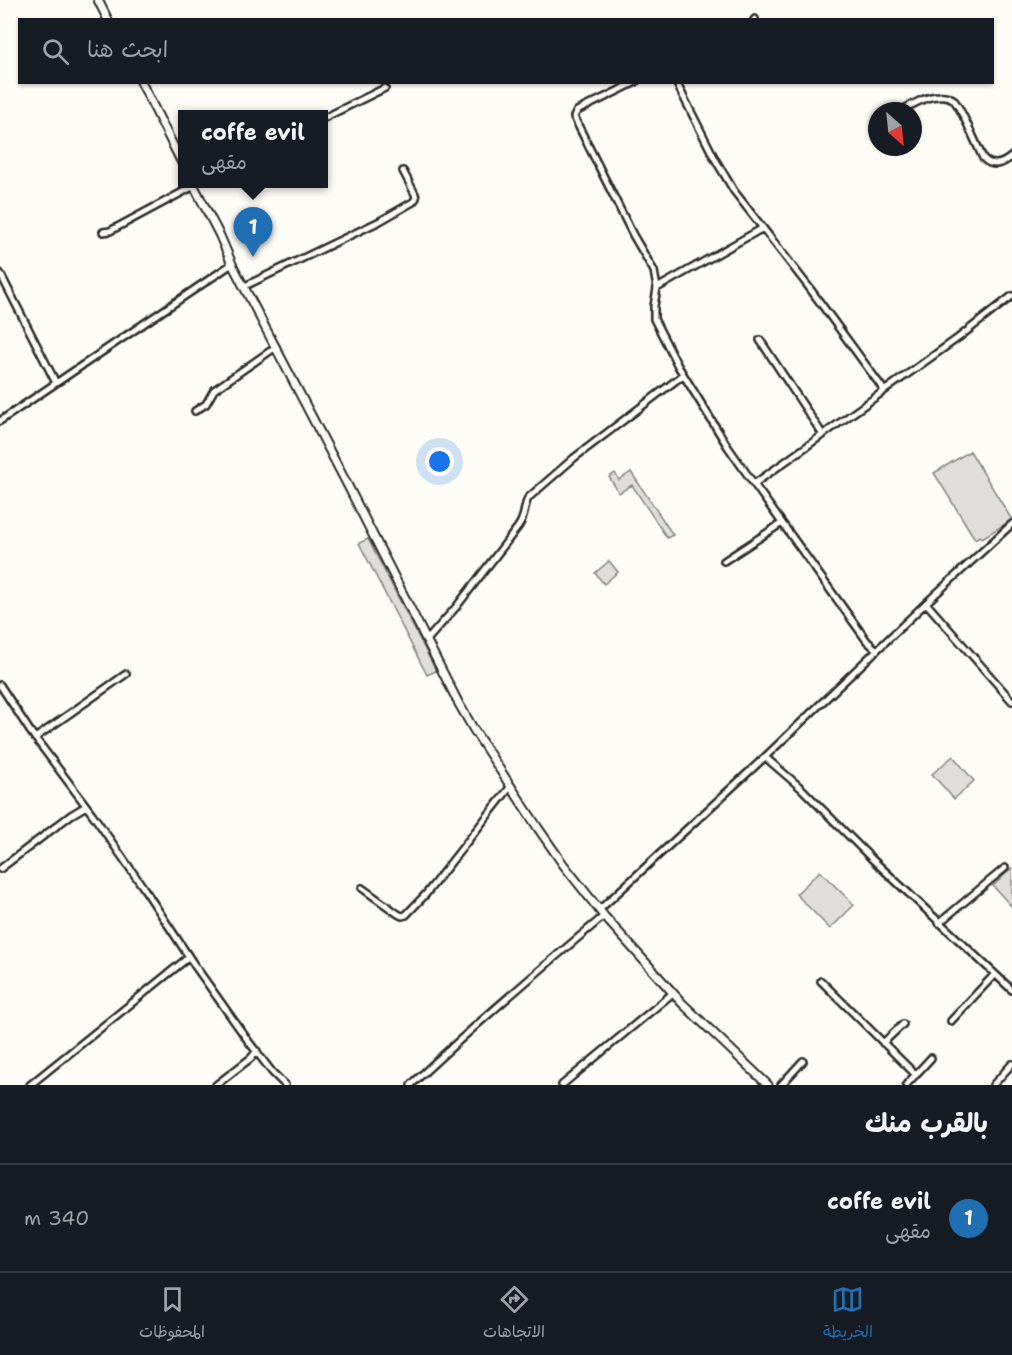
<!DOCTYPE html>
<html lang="ar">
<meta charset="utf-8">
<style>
body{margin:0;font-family:"Shantell Sans","Playpen Sans Arabic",sans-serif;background:#242831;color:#f1f3f6;direction:rtl}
.compass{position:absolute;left:868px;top:102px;width:54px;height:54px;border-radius:50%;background:#171b24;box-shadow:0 2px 4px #0004;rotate:153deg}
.you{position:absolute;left:440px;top:462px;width:21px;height:21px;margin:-15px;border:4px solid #fff;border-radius:50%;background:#1a73e8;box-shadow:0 0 0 9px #1a73e833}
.badge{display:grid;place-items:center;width:39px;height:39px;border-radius:50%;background:#1f6fb2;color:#fff;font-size:20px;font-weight:700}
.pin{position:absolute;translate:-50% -50px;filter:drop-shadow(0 2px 3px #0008)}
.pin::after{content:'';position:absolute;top:32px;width:21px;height:18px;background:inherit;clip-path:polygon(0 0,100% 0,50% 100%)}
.popup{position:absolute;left:178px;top:110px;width:150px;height:78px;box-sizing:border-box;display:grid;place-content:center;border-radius:0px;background:#171b24;filter:drop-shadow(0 2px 4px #0005);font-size:20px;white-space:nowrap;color:#9ea1a6}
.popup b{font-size:22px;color:#f1f3f6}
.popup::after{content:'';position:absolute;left:50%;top:100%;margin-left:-12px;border:12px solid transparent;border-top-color:#171b24}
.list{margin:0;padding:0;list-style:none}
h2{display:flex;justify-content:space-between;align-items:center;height:78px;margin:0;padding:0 24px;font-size:26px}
h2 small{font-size:20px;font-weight:400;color:#9ea1a6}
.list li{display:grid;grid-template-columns:39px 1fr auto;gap:18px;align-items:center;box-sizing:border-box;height:108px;padding:0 24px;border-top:2px solid #363941}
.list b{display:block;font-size:22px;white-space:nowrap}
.list p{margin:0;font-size:20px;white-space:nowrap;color:#9ea1a6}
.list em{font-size:20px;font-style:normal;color:#9ea1a6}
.icon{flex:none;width:33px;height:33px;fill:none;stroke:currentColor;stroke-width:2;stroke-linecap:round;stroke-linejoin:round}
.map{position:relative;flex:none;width:1012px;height:1085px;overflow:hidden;direction:ltr}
.search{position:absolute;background:#171b24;box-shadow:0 2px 4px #0004;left:18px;right:18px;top:18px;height:66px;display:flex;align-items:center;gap:15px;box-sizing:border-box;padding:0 21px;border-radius:0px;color:#9ea1a6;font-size:22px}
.sheet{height:186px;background:#171b24}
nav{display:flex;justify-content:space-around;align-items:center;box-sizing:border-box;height:84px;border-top:2px solid #363941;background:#171b24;font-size:16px;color:#9ea1a6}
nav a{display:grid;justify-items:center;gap:3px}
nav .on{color:#1f6fb2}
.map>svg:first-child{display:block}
.green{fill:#dfdeda;stroke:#858482;stroke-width:1.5}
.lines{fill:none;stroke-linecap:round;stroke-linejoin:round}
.street-casing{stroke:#2b2b2b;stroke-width:10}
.secondary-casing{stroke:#2b2b2b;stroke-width:11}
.street{stroke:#fdfcf7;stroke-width:5}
.secondary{stroke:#fdfcf7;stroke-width:7}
</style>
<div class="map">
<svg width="1012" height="1085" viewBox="0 0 1012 1085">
<rect width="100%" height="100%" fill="#fdfcf7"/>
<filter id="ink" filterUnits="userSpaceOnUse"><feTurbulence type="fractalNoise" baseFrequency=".0167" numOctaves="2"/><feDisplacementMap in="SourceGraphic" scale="12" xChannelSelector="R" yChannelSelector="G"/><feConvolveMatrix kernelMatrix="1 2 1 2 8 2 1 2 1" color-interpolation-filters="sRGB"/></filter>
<g filter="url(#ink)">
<path class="green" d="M970 451 1012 520 982 538 980 536 975 539 934 473Z
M631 472 673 535 667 538 632 485 619 493 609 477 615 473 619 480Z
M368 539 436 671 427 675 359 543Z
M609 561 618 572 604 584 595 573Z
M953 756 974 781 954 799 932 774Z
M1012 868V905L1011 906 993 886Z
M820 871 854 905 830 929 796 894Z"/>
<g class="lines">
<g class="street-casing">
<path id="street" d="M754 20 755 19
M636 82 577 111 574 117 633 235 654 271 657 288 654 306V319L678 366 728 447 754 484 867 641 877 650
M676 82 715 159 734 191 808 286 884 390
M900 111C912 105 926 96 939 96 944 95 950 97 953 99 962 109 976 144 983 158 992 168 1003 164 1012 156
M324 118 385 88
M103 232 110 231 194 186
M0 273 56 383
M245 286 380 221 413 202 416 198 415 194 403 171
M657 288 763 228
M760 340 823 435
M195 411 206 404 214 390 276 347
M0 421 232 264
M754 484 958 338 1012 296
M724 561 782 523
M926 603 1012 701
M427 640 457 606 518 527C526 516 523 509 528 498L574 458 683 375
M0 685 30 731 93 815 143 887 195 966 249 1042 272 1072 285 1085
M35 738 126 674
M765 757 801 788 872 859 1012 990
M0 869 71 815 86 806
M362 888 398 914 402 916 406 915 426 894 511 786
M599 910 765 757 926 603 1012 524
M939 923 1005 868
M821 981 916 1075
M951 1021 995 974
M883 1043 903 1024
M30 1085 189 957
M216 1085 251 1058 257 1051
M411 1085C473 1026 538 971 604 916
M562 1085 673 993
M781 1085 803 1061
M906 1085 931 1058
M993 1085 1012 1064"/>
</g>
<g class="secondary-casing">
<path id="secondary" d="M98 0 108 20
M141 82 182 163
M193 184 220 236 232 264 348 486 459 704 474 730 538 828 563 864 604 916 682 1003 768 1085"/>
</g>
<use href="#street" class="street"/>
<use href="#secondary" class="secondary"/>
</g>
</g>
</svg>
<svg class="compass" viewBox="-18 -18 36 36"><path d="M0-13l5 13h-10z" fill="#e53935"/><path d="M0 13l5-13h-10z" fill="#9ea1a6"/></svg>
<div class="you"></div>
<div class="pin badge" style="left:253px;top:257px">1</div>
<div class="popup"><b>coffe evil</b>مقهى</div>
<div class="search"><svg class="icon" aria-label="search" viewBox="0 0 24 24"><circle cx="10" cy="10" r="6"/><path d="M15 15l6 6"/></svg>ابحث هنا</div>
</div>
<section class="sheet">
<h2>بالقرب منك<small></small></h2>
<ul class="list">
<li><span class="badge">1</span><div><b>coffe evil</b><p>مقهى</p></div><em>340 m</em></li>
</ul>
</section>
<nav>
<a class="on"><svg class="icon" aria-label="map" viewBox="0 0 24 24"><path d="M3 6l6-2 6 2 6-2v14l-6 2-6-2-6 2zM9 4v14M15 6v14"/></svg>الخريطة</a>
<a><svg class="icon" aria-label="directions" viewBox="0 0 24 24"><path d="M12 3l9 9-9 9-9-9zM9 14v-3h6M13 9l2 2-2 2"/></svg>الاتجاهات</a>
<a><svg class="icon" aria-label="saved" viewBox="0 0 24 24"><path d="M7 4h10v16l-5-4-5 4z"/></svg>المحفوظات</a>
</nav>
